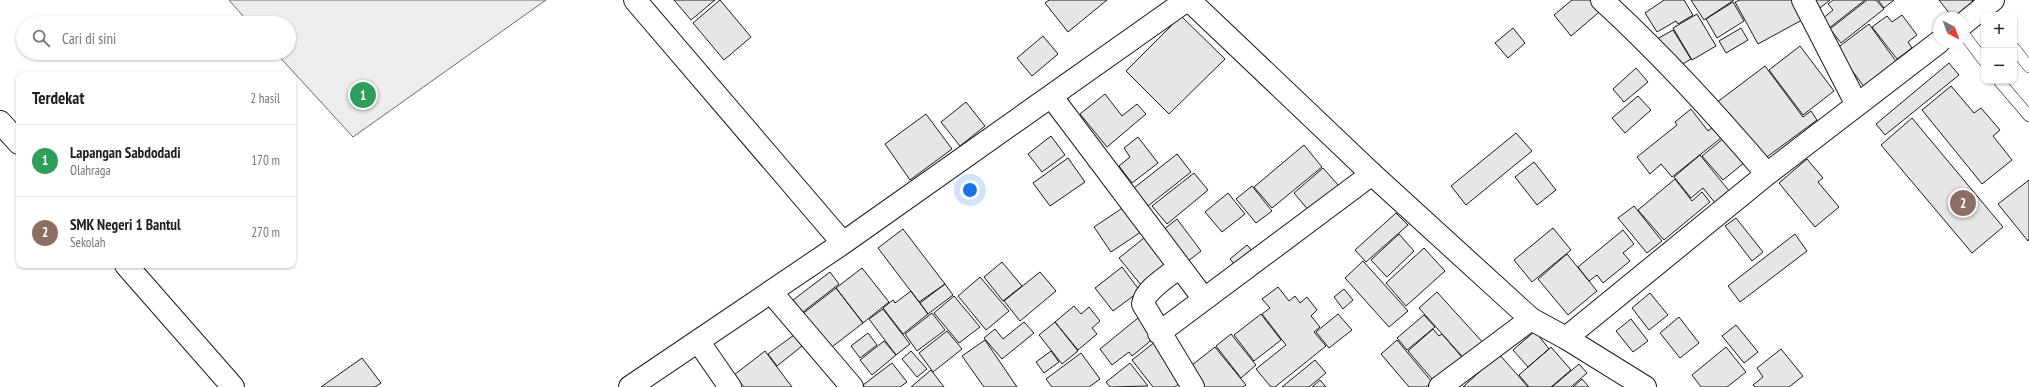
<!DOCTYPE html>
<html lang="id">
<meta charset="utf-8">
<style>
body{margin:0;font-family:"PT Sans Narrow",sans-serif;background:#f6f6f6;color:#202124}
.controls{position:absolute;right:12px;top:12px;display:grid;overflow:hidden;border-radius:8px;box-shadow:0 1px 3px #0004}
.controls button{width:36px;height:36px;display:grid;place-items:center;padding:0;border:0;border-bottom:1px solid #e0e0e0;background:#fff;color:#202124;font:20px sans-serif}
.compass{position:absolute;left:1933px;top:12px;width:36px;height:36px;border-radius:50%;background:#fff;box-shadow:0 1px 3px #0004;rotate:139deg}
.you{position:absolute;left:970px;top:190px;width:14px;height:14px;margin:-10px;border:3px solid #fff;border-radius:50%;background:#1a73e8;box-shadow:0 0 0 6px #1a73e833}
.badge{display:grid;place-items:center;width:26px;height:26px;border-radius:50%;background:#0f766e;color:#fff;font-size:13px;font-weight:700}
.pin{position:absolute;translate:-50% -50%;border:2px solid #fff;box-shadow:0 1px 4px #0006}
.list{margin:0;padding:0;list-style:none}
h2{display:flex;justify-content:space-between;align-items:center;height:52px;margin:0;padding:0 16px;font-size:17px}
h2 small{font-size:13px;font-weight:400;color:#757577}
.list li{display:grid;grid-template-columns:26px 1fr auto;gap:12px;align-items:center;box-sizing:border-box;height:72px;padding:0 16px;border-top:1px solid #e0e0e0}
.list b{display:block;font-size:15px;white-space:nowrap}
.list p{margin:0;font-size:13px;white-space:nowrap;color:#757577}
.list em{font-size:13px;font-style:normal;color:#757577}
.icon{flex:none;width:22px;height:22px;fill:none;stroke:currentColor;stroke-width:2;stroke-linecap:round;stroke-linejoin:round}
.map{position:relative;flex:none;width:2029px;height:387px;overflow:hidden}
.search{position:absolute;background:#fff;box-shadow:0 1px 3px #0004;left:16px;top:16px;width:280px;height:44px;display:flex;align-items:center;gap:10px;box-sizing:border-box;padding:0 14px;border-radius:22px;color:#757577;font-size:15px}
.panel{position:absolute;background:#fff;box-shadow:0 1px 3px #0004;left:16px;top:72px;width:280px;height:196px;border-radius:8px}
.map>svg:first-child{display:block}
.built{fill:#ededed;stroke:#6a6a6a}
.building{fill:#e6e6e6;stroke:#1a1a1a}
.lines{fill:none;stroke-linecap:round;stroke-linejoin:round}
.service-casing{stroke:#1a1a1a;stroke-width:12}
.minor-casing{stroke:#1a1a1a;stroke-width:24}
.tertiary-casing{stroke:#1a1a1a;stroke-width:24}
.service{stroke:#fff;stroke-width:11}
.minor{stroke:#fff;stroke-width:22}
.tertiary{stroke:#fff;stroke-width:22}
</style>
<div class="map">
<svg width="2029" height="387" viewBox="0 0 2029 387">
<rect width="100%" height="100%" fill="#fff"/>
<path class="built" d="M229 0H546L353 137 276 53H289V23H249Z"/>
<path class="building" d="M674 0H715L691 20Z
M720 0 751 37 724 60 693 23Z
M1049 0H1107L1068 32 1045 3Z
M1572 0H1597L1604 8 1571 36 1554 15Z
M1664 0H1684L1693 15 1678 24 1676 21 1657 32 1645 13Z
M1691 0H1734L1704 20Z
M1740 0H1792L1802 20 1758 44 1735 2Z
M1814 0H1830L1820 8Z
M1833 0H1865L1828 29 1821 20 1833 10 1828 4Z
M1867 0H1876L1884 9 1841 43 1830 29Z
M1878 0H1894L1884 8Z
M1939 0H1972L1973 1 1953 18Z
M1733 2 1744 21 1717 38 1706 19Z
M1697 14 1716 46 1692 60 1673 28Z
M1902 15 1917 35 1908 42 1912 48 1897 59 1872 27 1887 16 1892 22Z
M1181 16 1225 59 1169 114 1126 71Z
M1869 24 1898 64 1865 88 1836 49Z
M1513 28 1525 43 1508 58 1495 43Z
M1741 28 1748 40 1726 53 1719 41Z
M1673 30 1691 59 1676 68 1657 39Z
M1043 36 1058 54 1032 76 1017 58Z
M1800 46 1834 91 1803 115 1769 70Z
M1949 63 1959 75 1885 135 1876 124Z
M1765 66 1803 117 1811 111 1817 120 1760 162 1716 103Z
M1636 68 1648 82 1624 102 1613 89Z
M1951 86 1974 113 1981 108 2000 130 1993 136 2012 160 1982 184 1922 110Z
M1105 94 1122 116 1137 104 1146 114 1107 147 1080 114Z
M1638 96 1651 110 1625 133 1612 118Z
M966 102 985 126 960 146 941 122Z
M1691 109 1708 131 1717 124 1726 134 1672 177 1661 164 1650 174 1637 157 1677 125 1675 122Z
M926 114 952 149 910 180 885 144Z
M1912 118 2003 227 1972 253 1881 145Z
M1516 133 1532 151 1466 205 1451 186Z
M1730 133 1750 158 1723 180 1702 156Z
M1051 136 1065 155 1042 172 1028 154Z
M1138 137 1158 163 1132 183 1119 166 1130 157 1124 148Z
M1304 145 1322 167 1272 208 1254 187Z
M1177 154 1191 172 1148 206 1134 188Z
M1700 155 1730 192 1716 204 1703 188 1691 198 1674 177Z
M1068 158 1085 182 1050 206 1033 183Z
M1807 159 1823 178 1818 182 1839 207 1815 227 1779 183Z
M1534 162 1556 190 1537 205 1515 177Z
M1323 168 1339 186 1309 211 1294 193Z
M1194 173 1208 190 1167 224 1152 206Z
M1675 179 1692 201 1702 192 1710 202 1664 240 1638 210Z
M2029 180V239L2028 241 1998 204Z
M1252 186 1272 211 1256 223 1236 199Z
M1228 193 1245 214 1222 232 1205 212Z
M1127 205 1144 230 1111 252 1094 227Z
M1634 206 1662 241 1647 253 1618 218Z
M1396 213 1408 225 1366 262 1355 250Z
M1736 218 1763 252 1752 261 1725 226Z
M1177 219 1201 251 1182 266 1158 234Z
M1553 228 1571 250 1532 282 1514 260Z
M903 229 945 284 919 302 878 248Z
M1623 230 1634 244 1623 253 1630 261 1603 283 1597 275 1589 281 1578 267Z
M1149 234 1171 262 1141 285 1119 258Z
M1399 234 1414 251 1387 277 1371 260Z
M1795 234 1807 251 1740 302 1728 286Z
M1247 245 1254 253 1237 267 1230 259Z
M1424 248 1445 271 1406 306 1386 283Z
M1567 254 1597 291 1568 315 1538 279Z
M1363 261 1408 311 1389 327 1345 278Z
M1002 262 1022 286 1003 301 984 277Z
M1122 267 1140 291 1113 311 1095 288Z
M862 268 889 302 863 323 836 288Z
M830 272 839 284 803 312 793 300Z
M1040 272 1056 291 1020 321 1004 301Z
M980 277 1009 311 986 330 958 296Z
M945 284 953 295 928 314 920 303Z
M1278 287 1289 301 1295 296 1300 303 1307 297 1317 310 1311 316 1320 327 1314 332 1326 346 1275 387H1271L1256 369 1286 345 1262 314 1270 308 1262 299Z
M836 288 863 323 828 350 801 315Z
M1344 289 1353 300 1343 309 1334 297Z
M911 291 928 314 903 334 883 308 893 300 895 303Z
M1437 292 1486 346 1467 362 1419 308Z
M1650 293 1668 315 1649 330 1632 308Z
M954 296 980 327 959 343 934 313Z
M1074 306 1081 314 1089 307 1100 321 1092 328 1097 334 1078 350 1055 322Z
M883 309 910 344 896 355 869 319Z
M932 313 945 330 917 351 905 334Z
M1261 314 1281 340 1254 361 1234 335Z
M1338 314 1352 330 1329 348 1316 332Z
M1424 315 1435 327 1407 350 1397 338Z
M1679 317 1699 343 1680 358 1660 333Z
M1138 318 1154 338 1132 356 1129 352 1112 365 1100 349Z
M1631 319 1648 341 1633 352 1616 331Z
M1024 322 1034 333 1002 359 984 338 995 329 1003 339Z
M1055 322 1078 351 1062 364 1039 335Z
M1736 325 1758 352 1744 363 1722 336Z
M1433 329 1439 336 1442 334 1467 363 1453 375 1447 368 1433 380 1408 351Z
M947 331 962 349 933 372 919 353Z
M1535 331 1549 349 1528 367 1513 350Z
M868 333 877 345 860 358 851 346Z
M1231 334 1256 365 1241 378 1216 346Z
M794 335 802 346 777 366 768 354Z
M985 340 1017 387H984L962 356Z
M1397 340 1432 382 1426 387H1409L1381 354Z
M884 341 896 355 872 375 860 360Z
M1155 342 1185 379 1175 387H1153L1132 360Z
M1215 347 1246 385 1243 387H1201L1187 369Z
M1551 347 1571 370 1551 387H1529L1519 375Z
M1726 347 1746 372 1727 387H1701L1692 375Z
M1781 349 1803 376 1789 387H1755L1753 385 1763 377 1757 368Z
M765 351 792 387H744L734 375Z
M911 351 927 369 917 377 902 359Z
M1051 351 1059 362 1044 373 1036 362Z
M1081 353 1100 379 1089 387H1052L1046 379Z
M1499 354 1528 387H1463Z
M362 358 381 383 375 387H321Z
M1315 360 1326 373 1309 387H1282Z
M892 363 907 382 900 387H864L863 385Z
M1130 363 1148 386 1110 387 1106 382Z
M1579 364 1587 373 1571 387H1552Z
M931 370 944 387H911Z
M1582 379 1589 387H1573Z
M1320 380 1326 387H1312Z"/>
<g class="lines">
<g class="service-casing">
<path id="service" d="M1963 33 1984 61
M2014 48 2029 67
M1999 81 2029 116"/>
</g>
<g class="minor-casing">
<path id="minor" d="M635 0 843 243
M1602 0C1661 54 1715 113 1767 174
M1803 0 1857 105
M1963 24 1993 0
M1051 96 1204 299
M1179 267C1168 277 1145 289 1143 304L1193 387
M771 292 852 387
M1159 333 1372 174
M1566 338 1767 174 1939 42
M698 341 730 387
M630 387 843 243 1187 0
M1440 387 1531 319"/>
</g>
<g class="tertiary-casing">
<path id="tertiary" d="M1189 0 1372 174 1531 319 1566 338 1645 387
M0 122 19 143
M126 265 233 387"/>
</g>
<use href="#service" class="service"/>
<use href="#minor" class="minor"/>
<use href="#tertiary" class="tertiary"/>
</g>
</svg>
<div class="controls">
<button>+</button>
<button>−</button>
</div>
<svg class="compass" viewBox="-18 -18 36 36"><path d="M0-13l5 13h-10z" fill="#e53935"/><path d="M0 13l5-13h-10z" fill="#757577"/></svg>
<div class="you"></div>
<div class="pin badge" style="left:363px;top:95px;background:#2e9e5b">1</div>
<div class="pin badge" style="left:1963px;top:203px;background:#8d6e63">2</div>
<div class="search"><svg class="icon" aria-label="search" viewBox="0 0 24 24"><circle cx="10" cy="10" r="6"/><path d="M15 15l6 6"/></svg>Cari di sini</div>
<section class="panel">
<h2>Terdekat<small>2 hasil</small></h2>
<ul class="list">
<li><span class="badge" style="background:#2e9e5b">1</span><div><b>Lapangan Sabdodadi</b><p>Olahraga</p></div><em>170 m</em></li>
<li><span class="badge" style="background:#8d6e63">2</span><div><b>SMK Negeri 1 Bantul</b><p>Sekolah</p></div><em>270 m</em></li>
</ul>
</section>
</div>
